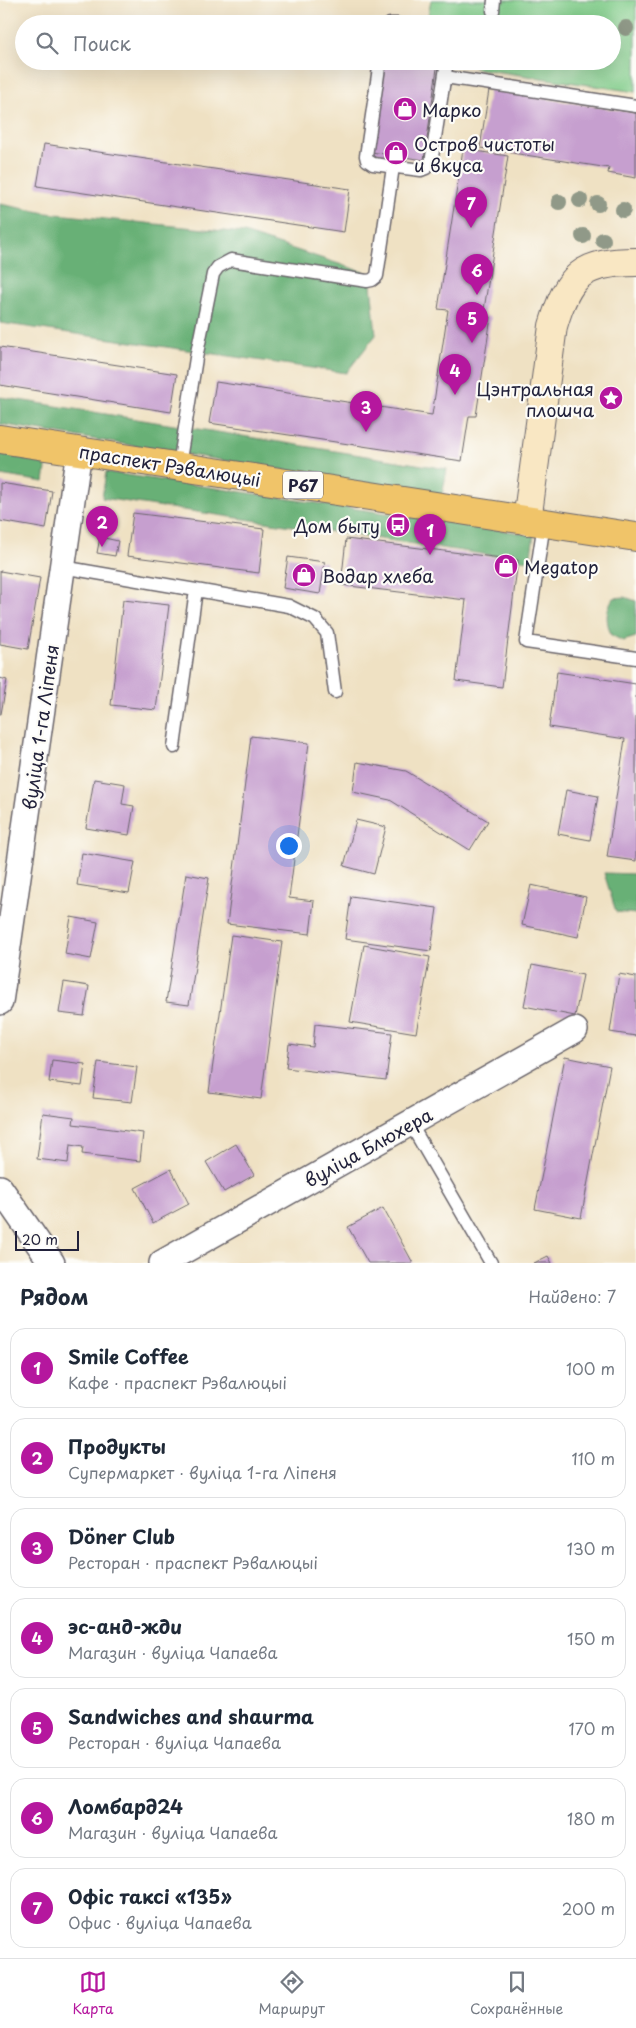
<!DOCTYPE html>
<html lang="ru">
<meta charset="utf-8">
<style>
body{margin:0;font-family:"Playpen Sans",sans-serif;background:#f6f6f7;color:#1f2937}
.scale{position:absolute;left:15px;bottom:12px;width:64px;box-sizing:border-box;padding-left:5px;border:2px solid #22223b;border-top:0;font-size:14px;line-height:18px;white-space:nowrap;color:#22223b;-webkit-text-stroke:4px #fdfcf7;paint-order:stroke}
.you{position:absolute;left:288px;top:845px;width:18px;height:18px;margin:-12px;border:4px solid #fff;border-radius:50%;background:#1a73e8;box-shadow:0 0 0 8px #1a73e833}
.badge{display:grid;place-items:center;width:32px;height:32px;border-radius:50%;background:#b5179e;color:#fff;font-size:16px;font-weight:700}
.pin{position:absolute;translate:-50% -41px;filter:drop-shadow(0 1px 2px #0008)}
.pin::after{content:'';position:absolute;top:26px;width:18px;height:15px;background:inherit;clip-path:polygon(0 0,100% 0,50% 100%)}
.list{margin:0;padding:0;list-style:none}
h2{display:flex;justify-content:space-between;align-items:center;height:65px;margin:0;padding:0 20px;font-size:21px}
h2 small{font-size:16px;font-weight:400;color:#747a83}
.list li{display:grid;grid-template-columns:32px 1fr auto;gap:15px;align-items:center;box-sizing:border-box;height:80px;margin:0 10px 10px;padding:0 10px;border:1px solid #e0e1e3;border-radius:15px}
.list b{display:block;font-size:19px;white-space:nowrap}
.list p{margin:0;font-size:16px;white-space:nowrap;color:#747a83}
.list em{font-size:16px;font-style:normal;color:#747a83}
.icon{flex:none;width:28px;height:28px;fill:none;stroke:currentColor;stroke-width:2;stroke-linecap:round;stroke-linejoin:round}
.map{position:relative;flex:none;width:636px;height:1263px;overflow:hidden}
.search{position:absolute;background:#fff;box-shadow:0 5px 20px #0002;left:15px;right:15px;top:15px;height:55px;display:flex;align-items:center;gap:12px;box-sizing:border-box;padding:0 18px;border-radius:28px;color:#747a83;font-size:19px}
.sheet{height:695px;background:#fff}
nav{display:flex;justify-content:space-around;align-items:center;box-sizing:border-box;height:70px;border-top:1px solid #e0e1e3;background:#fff;font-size:14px;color:#747a83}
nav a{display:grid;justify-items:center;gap:2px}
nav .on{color:#b5179e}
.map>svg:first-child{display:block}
.green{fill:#81cc8a;stroke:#527762}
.forest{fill:#68b076;stroke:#456958}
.building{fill:#c69fcf}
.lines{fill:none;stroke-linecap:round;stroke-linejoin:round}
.lane-casing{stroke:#6a656b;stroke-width:15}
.street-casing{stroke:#6a656b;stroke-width:28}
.secondary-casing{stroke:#6a656b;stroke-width:30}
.primary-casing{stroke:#6a656b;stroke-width:30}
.lane{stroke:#fff;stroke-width:12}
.street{stroke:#fff;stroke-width:25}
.secondary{stroke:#f9e7c3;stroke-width:28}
.primary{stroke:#f0c469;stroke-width:28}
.tree{fill:#909988}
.labels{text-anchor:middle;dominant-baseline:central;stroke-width:4.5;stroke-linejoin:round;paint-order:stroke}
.shield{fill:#fdfcf7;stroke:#646373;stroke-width:1}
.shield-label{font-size:16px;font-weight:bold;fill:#22223b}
.poi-label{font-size:18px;fill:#22223b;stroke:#fdfcf7;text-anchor:start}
.street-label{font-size:18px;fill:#22223b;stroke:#fdfcf7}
</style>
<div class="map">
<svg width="636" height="1263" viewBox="0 0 636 1263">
<rect width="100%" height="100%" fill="#fdfcf7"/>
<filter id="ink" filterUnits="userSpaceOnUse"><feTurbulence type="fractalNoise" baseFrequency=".02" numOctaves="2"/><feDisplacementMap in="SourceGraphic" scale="10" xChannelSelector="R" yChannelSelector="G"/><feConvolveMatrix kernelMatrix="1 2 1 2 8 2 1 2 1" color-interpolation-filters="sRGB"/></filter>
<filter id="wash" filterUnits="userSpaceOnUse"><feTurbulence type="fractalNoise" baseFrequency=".0096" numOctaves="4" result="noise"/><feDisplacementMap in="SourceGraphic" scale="20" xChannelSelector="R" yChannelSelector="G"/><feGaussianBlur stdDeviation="1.12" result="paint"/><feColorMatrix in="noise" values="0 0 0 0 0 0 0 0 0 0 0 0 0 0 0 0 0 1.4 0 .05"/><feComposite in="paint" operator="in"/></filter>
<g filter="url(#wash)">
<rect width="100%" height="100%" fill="#efe1c3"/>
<path class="green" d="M431 0H636V92L474 68 475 61H612V24H449L427 22Z"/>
<path class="forest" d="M0 204 46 213 244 233 370 274 376 335 346 373 0 323Z
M0 397 447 469 442 496 0 424Z
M0 453 47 461 44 482 0 475Z
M106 472 534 535 530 561 102 498Z
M625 597 636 601V637L623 641 611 635C606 621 605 611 613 598Z
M604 873 636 874V914L616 912Z"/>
<g id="blocks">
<path class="building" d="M384 61H438L424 160 371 152Z
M489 90 636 113V178L608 173 609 168 480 148Z
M44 144 350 189 344 232 37 186Z
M463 149 508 156 483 316 491 317 476 416H469L462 461 209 423 216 382 432 415 448 310 438 309Z
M0 347 177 374 171 412 0 385Z
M0 483 52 491 46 529 0 521Z
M133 513 264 529 259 573 127 556Z
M100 537 118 541 115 556 97 553Z
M346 539 518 560 502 687 456 681 466 600 341 585Z
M288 557 325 562 320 594 283 588Z
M0 571 40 578 28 649 0 644Z
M123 600 169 605 156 710 111 705Z
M557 672 636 684V861L607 857 625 739 549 727Z
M0 678 7 680 1 714H0Z
M251 736 309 743 289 898 314 901 310 934 227 924Z
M357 762 406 771 488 821 470 850 390 800 353 792Z
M94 779 125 784 122 804 134 806 129 835 86 828Z
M566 790 598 796 590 840 558 834Z
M356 820 386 827 374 874 344 866Z
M82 853 135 862 129 893 77 885Z
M186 874 209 878 189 1005 166 1002Z
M531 885 586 897 578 937 522 925Z
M351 896 437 908 431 951 345 939Z
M71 917 98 922 91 959 65 954Z
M231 935 282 942 261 1099 209 1092Z
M364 945 430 957 416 1033 350 1022Z
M532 965 583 975 575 1016 524 1006Z
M619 974 636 977V1036L610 1032Z
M64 982 89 986 84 1016 59 1013Z
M315 1024 392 1033 386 1080 286 1068 289 1044 313 1047Z
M565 1057 610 1066 581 1218 535 1209Z
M52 1060 85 1064 82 1086 49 1082Z
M98 1062 137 1067 132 1102 93 1098Z
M43 1113 74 1117 73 1124 143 1133 140 1161 82 1154 83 1147 70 1145 68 1163 37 1159Z
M236 1144 254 1175 224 1192 206 1162Z
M171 1169 189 1204 153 1223 135 1188Z
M383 1208 413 1263H368L348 1227Z
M548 1256 552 1263H534Z"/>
</g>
</g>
<g filter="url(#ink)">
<use href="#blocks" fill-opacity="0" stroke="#6a656b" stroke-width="1"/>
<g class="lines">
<g class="lane-casing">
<path id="lane" d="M493 11 494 0
M390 24H398
M380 61 366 156 367 160 373 164 421 170 426 168 431 163 447 61
M445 77 636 106
M179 466 196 358 213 274 218 267 231 260 367 281 372 280 377 276 393 167
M544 523 526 642 636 658
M62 567 289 606 315 619 327 633 335 692
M174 747 196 590
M410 1123 491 1263"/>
</g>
<g class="street-casing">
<path id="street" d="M0 1002 79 451
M0 1188 52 1263
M162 1263 575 1030"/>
</g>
<g class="secondary-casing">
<path id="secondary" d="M527 521 553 326C568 275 582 262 636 262"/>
</g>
<g class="primary-casing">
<path id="primary" d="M0 439 636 537"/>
</g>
<use href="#lane" class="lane"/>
<use href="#street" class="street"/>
<use href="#secondary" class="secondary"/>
<use href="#primary" class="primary"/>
</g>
<g class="tree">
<circle cx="626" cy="28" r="8"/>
<circle cx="580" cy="200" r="8"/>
<circle cx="559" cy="202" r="8"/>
<circle cx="598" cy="204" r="8"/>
<circle cx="623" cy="210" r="8"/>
<circle cx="583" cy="236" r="8"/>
<circle cx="603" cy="240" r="8"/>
</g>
</g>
<defs>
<g id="shop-disc" transform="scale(1.25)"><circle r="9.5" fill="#b5179e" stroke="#fdfcf7"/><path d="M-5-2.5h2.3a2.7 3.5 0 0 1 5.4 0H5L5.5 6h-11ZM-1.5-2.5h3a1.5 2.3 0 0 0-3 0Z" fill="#fff"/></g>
<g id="sight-disc" transform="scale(1.25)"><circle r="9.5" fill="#b5179e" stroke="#fdfcf7"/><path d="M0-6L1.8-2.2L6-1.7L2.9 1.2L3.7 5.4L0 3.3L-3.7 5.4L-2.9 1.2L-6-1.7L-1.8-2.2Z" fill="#fff"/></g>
<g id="bus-disc" transform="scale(1.25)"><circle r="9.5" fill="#b5179e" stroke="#fdfcf7"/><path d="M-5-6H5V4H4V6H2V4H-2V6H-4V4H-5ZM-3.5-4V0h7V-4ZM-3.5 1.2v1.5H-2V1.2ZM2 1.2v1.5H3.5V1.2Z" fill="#fff"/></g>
</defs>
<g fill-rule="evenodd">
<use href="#shop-disc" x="405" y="109"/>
<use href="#shop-disc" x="396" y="153"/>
<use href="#sight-disc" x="611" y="398"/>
<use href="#bus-disc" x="398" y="525"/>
<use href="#shop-disc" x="506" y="566"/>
<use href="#shop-disc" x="304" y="575"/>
</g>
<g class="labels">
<rect class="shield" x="283" y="471.5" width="40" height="27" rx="4"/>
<g class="shield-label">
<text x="303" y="485">Р67</text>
</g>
<g class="poi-label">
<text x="422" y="109">Марко</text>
<text x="414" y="143">Остров чистоты<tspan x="414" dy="21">и вкуса</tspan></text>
<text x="594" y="388" text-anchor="end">Цэнтральная<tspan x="594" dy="21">плошча</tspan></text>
<text x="380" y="525" text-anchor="end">Дом быту</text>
<text x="524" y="566">Megatop</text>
<text x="322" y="575">Водар хлеба</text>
</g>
<g class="street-label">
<text transform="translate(170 465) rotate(9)">праспект Рэвалюцыі</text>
<text transform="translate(40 727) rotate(-82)">вуліца 1-га Ліпеня</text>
<text transform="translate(368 1147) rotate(-29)">вуліца Блюхера</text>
</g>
</g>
</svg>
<div class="scale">20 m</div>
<div class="you"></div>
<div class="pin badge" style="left:430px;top:555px">1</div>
<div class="pin badge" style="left:102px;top:547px">2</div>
<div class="pin badge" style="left:366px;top:432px">3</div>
<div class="pin badge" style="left:455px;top:395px">4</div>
<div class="pin badge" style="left:472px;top:343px">5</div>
<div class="pin badge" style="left:477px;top:295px">6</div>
<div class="pin badge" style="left:471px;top:228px">7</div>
<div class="search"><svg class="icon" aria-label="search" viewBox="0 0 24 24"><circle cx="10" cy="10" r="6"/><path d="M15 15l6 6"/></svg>Поиск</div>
</div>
<section class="sheet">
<h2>Рядом<small>Найдено: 7</small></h2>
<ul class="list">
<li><span class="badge">1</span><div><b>Smile Coffee</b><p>Кафе · праспект Рэвалюцыі</p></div><em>100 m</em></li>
<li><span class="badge">2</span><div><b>Продукты</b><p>Супермаркет · вуліца 1-га Ліпеня</p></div><em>110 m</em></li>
<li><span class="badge">3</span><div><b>Döner Club</b><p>Ресторан · праспект Рэвалюцыі</p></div><em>130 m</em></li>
<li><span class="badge">4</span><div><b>эс-анд-жди</b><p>Магазин · вуліца Чапаева</p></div><em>150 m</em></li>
<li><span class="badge">5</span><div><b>Sandwiches and shaurma</b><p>Ресторан · вуліца Чапаева</p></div><em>170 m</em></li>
<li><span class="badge">6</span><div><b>Ломбард24</b><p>Магазин · вуліца Чапаева</p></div><em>180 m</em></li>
<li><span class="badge">7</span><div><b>Офіс таксі «135»</b><p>Офис · вуліца Чапаева</p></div><em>200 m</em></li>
</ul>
</section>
<nav>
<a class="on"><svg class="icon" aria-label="map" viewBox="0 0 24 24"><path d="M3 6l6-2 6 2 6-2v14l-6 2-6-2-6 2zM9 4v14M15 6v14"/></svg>Карта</a>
<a><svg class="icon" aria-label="directions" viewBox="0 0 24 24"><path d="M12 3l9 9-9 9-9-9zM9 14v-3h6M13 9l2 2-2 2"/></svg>Маршрут</a>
<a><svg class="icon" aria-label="saved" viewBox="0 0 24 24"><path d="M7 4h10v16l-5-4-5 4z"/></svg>Сохранённые</a>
</nav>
